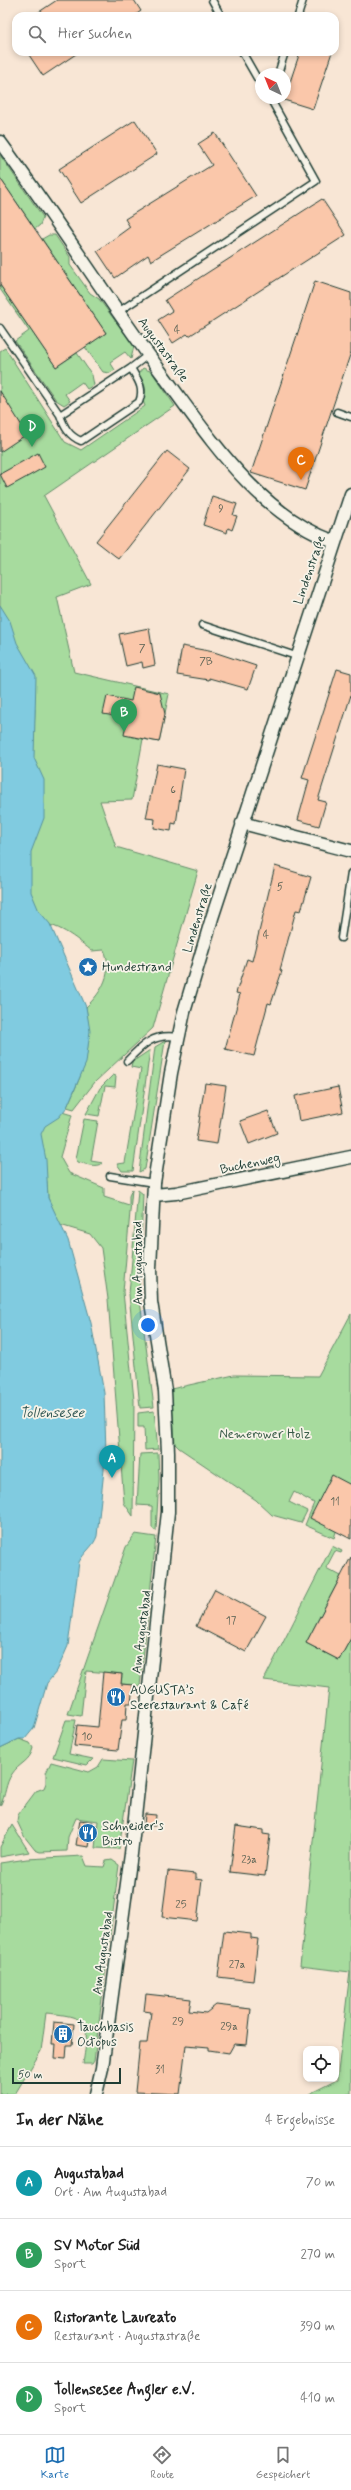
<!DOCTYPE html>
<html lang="de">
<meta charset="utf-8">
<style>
body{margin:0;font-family:Mynerve,sans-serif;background:#f2f2f2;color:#222}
.controls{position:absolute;right:12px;bottom:12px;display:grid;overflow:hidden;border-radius:8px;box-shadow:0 2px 6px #0003}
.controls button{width:36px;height:36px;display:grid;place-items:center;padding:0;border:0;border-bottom:1px solid #e0e0e0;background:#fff;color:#222;font:20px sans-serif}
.compass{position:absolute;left:255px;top:68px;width:36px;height:36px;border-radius:50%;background:#fff;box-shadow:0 2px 6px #0003;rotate:317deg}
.scale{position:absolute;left:12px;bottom:10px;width:109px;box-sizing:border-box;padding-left:4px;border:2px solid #1f3d34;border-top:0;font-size:11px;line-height:14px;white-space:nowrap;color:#1f3d34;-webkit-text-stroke:3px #f7f3e8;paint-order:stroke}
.you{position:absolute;left:148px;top:1325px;width:14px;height:14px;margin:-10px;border:3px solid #fff;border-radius:50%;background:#1a73e8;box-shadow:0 0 0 6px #1a73e833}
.badge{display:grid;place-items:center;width:26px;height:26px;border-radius:50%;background:#1f6fb2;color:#fff;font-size:13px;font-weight:700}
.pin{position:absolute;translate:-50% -33px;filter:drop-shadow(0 1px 2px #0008)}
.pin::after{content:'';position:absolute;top:21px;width:14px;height:12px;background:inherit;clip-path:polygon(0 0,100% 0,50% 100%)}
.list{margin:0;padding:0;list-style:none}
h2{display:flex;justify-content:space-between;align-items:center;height:52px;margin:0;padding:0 16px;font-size:17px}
h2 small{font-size:13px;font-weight:400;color:#767676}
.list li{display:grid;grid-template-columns:26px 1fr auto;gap:12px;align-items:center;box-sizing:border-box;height:72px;padding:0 16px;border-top:1px solid #e0e0e0}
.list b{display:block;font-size:15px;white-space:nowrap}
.list p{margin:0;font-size:13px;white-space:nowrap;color:#767676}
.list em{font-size:13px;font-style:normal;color:#767676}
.icon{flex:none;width:22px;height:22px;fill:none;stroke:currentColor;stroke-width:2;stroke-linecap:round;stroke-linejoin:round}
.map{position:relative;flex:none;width:351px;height:2094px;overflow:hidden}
.search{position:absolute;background:#fff;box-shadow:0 2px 6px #0003;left:12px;right:12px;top:12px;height:44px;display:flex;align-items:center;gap:10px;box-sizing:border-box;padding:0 14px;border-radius:12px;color:#767676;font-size:15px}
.sheet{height:340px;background:#fff}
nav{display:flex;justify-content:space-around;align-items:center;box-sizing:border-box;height:56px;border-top:1px solid #e0e0e0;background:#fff;font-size:11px;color:#767676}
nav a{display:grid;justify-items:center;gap:2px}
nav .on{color:#1f6fb2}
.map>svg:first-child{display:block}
.green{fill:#a7db9e;stroke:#638c69}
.water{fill:#80cbe0;stroke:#59929b}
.building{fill:#fac7aa;stroke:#1f3d34}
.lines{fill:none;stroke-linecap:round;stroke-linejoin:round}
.service-casing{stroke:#1f3d34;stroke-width:9}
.minor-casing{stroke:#1f3d34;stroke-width:15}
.service{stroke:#f7f3e8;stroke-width:6}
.minor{stroke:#f7f3e8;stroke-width:12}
.labels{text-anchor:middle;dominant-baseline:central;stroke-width:3.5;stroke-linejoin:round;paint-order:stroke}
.number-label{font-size:11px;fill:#566052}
.street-label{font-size:13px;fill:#1f3d34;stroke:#f7f3e8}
.poi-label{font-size:13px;fill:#1f3d34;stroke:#f7f3e8;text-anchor:start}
.park-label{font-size:13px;fill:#3a5d49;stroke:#f7f3e8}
.water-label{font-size:14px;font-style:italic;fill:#325956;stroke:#f7f3e8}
</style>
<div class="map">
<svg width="351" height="2094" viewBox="0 0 351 2094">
<rect width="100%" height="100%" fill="#f8e6d5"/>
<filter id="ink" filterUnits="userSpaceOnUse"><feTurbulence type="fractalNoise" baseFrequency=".025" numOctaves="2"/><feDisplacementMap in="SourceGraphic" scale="8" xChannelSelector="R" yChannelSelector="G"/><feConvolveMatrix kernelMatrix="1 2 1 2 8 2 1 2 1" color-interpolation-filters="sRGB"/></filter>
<g filter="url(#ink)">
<path class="green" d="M0 155 43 217 40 225 35 229 0 178Z
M49 235H55L70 257V265L90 293 99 299 134 346 131 359 125 352 110 362 115 370 110 373 103 372 85 347 106 333 42 239Z
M0 285 56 367 77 353 92 375 94 385 87 389 82 382 65 394 70 401 64 405 56 400 15 341 29 331 0 289Z
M5 348 65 442 81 450 145 406 143 401C148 390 145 383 138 374L143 368 152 372 175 406 44 496 91 584 57 597 74 672 169 694 159 742 143 739 132 800 100 801 116 847 198 871 153 1028 95 1082 74 1109 67 1107C84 1069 93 1051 86 1007 102 992 114 972 104 950L92 951C67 931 59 925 27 920L35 709 0 695V351Z
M165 1041 145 1169 139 1172 155 1047Z
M150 1050 133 1171H122L117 1164 125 1163 141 1069 131 1067 132 1062Z
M113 1075 116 1076 115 1087 105 1086 99 1116 86 1114 100 1088Z
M42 1106 72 1115 60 1157 69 1173 104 1188V1197L129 1205V1196L132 1189 123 1292 134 1400 133 1516 124 1503 108 1299 101 1248 90 1234 60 1225 48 1198 47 1182 24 1131Z
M84 1119 98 1121 91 1161 103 1163C95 1168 86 1164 78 1162L76 1159Z
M138 1190 143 1194 139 1293 154 1407 140 1408 129 1294Z
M351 1314V1485L334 1538 305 1525 314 1503 294 1492 289 1502 307 1511 301 1523 272 1515 256 1500 179 1448 175 1444 171 1389 234 1375 318 1376Z
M154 1411 158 1449 145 1450 144 1427H138V1413Z
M158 1453 159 1479 156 1531 152 1528V1506L137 1505 140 1454Z
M135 1534 156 1537 140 1686 121 1684 122 1674 86 1671 81 1716 68 1714 126 1547Z
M332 1546 342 1551 341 1553 335 1551 326 1568 341 1576 306 1643 339 1660 351 1638V2094H309L337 2080 350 1972 300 1966 329 1688 264 1680Z
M66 1720H76L69 1754 93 1759 87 1765 53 1757Z
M19 1739 30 1743 33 1748C30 1762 19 1763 12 1774 5 1784 6 1795 0 1806V1748Z
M103 1759 132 1761 119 1849 95 1848 98 1821 76 1818 68 1837 67 1851 40 1852 35 1850 24 1836 17 1821 18 1815 36 1791 44 1788 46 1783V1773L51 1762 89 1772 98 1767Z
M12 1825 29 1852 0 1857V1847Z
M83 1856 87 1866 104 1867 106 1861 112 1860 119 1865 94 2061 92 2064H83C89 2023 92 2017 46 2013L41 2051 15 2094H0V1863L27 1859Z"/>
<path class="water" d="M0 605 10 621 17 643 36 676 34 758 44 780V818L31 852V892L39 911 50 924 86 1007 90 1031 86 1063 67 1107 59 1117 45 1126 41 1134 46 1160 48 1198 68 1240 91 1323 104 1393 106 1451 97 1536C94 1546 84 1552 79 1562L68 1646 57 1671 47 1683 34 1728 25 1739H19L0 1748Z"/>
<path class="building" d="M57 0H134L141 11 134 16H33Z
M27 52H79L43 76Z
M300 52H332L313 109 284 100Z
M135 120 157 154 81 203 59 169Z
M215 133 256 196 151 261 148 255 115 278 97 251 130 227 125 219 212 165 198 144Z
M0 178 106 333 56 367 0 285Z
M322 199 346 235 189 336 187 334 173 343 158 320 172 311 165 300Z
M315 281 351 293V352L305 490 251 473Z
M0 391 27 434 0 452Z
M167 451 190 469 119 559 96 541Z
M38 453 45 467 7 488 0 474Z
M212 496 237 504 233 515 237 516 232 530 228 528 227 533 203 525Z
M149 628 155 665 143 668 142 662 126 666 119 634Z
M182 646 214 652 256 666 248 689 209 678V680L177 675Z
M337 669 351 673V695L318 800 326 802 319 826 298 820 309 780 302 778Z
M134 687 160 693 165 714 159 742 124 735 127 718 103 714 107 696 131 701Z
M157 764 184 769 176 824 172 823 171 831 154 828 155 819 146 818Z
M275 866 311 877 301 911 296 910 280 970 282 971 271 1004 268 1003 254 1056 225 1049 240 994 236 993 247 959 252 961Z
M205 1083 226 1086 217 1144 196 1141Z
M338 1087 343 1112 299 1121 295 1096Z
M268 1111 277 1133 249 1144 240 1121Z
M332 1475 351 1485V1539L310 1518Z
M351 1557V1638L339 1660 306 1643Z
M215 1589 266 1616 246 1652 196 1626Z
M103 1672 122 1674 121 1684 133 1685 131 1703H127L126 1720H122L118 1750 74 1746 77 1725 98 1727Z
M145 1814 156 1815 155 1826 144 1825Z
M80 1820 93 1822 89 1847 76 1845Z
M236 1826 263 1830V1834L270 1835 265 1876 230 1872Z
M168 1871 195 1874V1879L202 1880 197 1921 162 1917Z
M224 1931 251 1934V1938L258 1939 253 1981 218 1977Z
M146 1994 191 1999 189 2011 206 2013 216 2005 251 2009 247 2045 234 2044 229 2053 209 2050V2047L186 2045 180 2094 135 2092 140 2043H147L151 2012 144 2011Z
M54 2022 74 2024 72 2045H67L66 2059 55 2058 56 2044H52Z"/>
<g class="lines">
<g class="service-casing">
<path id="service" d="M212 0 221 16
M298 16 303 0
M242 52 261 85
M278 74 285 52
M118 312 316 181 270 98
M0 328 60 415C64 427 69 436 81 441L139 402C145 388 137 379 131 368L148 355
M337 412 351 417
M60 415 131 368
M202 625 296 656
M341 938 351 873
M127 1061C143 1044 154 1033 178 1037
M110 1176 154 1183"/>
</g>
<g class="minor-casing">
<path id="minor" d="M0 142C56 218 107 299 163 375 210 438 258 514 335 542
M242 823 351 851
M154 1195 176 1193 351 1157
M96 2094 102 2068 131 1854 168 1512V1452L165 1391 151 1302 150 1269 154 1183 171 1073 184 1012 212 918 351 494"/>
</g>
<use href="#service" class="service"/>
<use href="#minor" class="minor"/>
</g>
</g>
<defs>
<g id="sight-disc" transform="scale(1)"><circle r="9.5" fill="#1f6fb2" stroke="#f7f3e8"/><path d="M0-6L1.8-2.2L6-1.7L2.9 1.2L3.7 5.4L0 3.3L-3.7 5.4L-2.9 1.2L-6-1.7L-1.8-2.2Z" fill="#fff"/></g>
<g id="restaurant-disc" transform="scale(1)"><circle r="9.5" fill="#1f6fb2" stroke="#f7f3e8"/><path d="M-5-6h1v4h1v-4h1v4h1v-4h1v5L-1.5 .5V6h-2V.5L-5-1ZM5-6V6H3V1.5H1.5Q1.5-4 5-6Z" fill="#fff"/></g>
<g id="building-disc" transform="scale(1)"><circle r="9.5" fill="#1f6fb2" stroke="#f7f3e8"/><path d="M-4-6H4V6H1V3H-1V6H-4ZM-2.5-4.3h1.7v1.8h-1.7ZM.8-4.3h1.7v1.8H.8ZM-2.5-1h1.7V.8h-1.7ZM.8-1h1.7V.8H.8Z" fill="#fff"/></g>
</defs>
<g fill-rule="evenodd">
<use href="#sight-disc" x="88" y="967"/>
<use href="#restaurant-disc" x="116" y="1697"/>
<use href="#restaurant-disc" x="88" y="1833"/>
<use href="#building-disc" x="63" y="2034"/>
</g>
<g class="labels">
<g class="number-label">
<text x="177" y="330">4</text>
<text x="221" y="509">9</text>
<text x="142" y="649">7</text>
<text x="206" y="662">7B</text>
<text x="173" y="790">6</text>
<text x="280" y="887">5</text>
<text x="266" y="935">4</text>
<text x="335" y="1502">11</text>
<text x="231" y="1621">17</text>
<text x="87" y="1737">10</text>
<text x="249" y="1860">23a</text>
<text x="181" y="1905">25</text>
<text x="237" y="1965">27a</text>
<text x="178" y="2022">29</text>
<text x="229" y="2027">29a</text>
<text x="160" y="2070">31</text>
</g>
<g class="street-label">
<text transform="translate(163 350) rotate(54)">Augustastraße</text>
<text transform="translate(310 570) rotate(-71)">Lindenstraße</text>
<text transform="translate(198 918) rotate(-73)">Lindenstraße</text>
<text transform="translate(250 1164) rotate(-12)">Buchenweg</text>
<text transform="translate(138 1263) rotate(-90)">Am Augustabad</text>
<text transform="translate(142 1632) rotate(-83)">Am Augustabad</text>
<text transform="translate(103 1953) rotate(-82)">Am Augustabad</text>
</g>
<g class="poi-label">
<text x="102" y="967">Hundestrand</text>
<text x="130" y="1690">AUGUSTA’s<tspan x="130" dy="15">Seerestaurant &amp; Café</tspan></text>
<text x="102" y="1826">Schneider's<tspan x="102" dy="15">Bistro</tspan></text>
<text x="77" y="2027">Tauchbasis<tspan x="77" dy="15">Octopus</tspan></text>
</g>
<g class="park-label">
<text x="265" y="1434">Nemerower Holz</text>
</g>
<g class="water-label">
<text x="52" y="1413">Tollensesee</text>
</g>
</g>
</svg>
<div class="controls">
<button><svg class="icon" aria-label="locate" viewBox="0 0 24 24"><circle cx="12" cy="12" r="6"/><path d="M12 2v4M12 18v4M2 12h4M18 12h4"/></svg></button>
</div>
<svg class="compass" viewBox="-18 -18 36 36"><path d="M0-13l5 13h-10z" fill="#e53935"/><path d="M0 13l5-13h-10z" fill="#767676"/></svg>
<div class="scale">50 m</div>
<div class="you"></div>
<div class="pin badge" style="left:112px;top:1478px;background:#0f9aa8">A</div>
<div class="pin badge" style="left:124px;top:732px;background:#2e9e5b">B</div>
<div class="pin badge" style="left:301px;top:480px;background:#e8710a">C</div>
<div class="pin badge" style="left:32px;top:447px;background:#2e9e5b">D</div>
<div class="search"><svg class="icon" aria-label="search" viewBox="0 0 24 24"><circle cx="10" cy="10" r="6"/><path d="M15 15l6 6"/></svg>Hier suchen</div>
</div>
<section class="sheet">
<h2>In der Nähe<small>4 Ergebnisse</small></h2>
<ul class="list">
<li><span class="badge" style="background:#0f9aa8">A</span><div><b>Augustabad</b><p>Ort · Am Augustabad</p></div><em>70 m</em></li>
<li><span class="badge" style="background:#2e9e5b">B</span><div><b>SV Motor Süd</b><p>Sport</p></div><em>270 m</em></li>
<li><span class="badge" style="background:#e8710a">C</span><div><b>Ristorante Laureato</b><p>Restaurant · Augustastraße</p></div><em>390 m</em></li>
<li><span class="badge" style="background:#2e9e5b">D</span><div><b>Tollensesee Angler e.V.</b><p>Sport</p></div><em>410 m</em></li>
</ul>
</section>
<nav>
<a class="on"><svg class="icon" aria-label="map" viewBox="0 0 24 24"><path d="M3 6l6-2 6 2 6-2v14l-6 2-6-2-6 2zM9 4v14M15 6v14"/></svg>Karte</a>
<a><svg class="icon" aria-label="directions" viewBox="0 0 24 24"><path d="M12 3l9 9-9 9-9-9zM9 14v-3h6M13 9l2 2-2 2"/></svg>Route</a>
<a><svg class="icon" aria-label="saved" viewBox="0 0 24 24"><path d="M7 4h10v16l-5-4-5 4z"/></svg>Gespeichert</a>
</nav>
